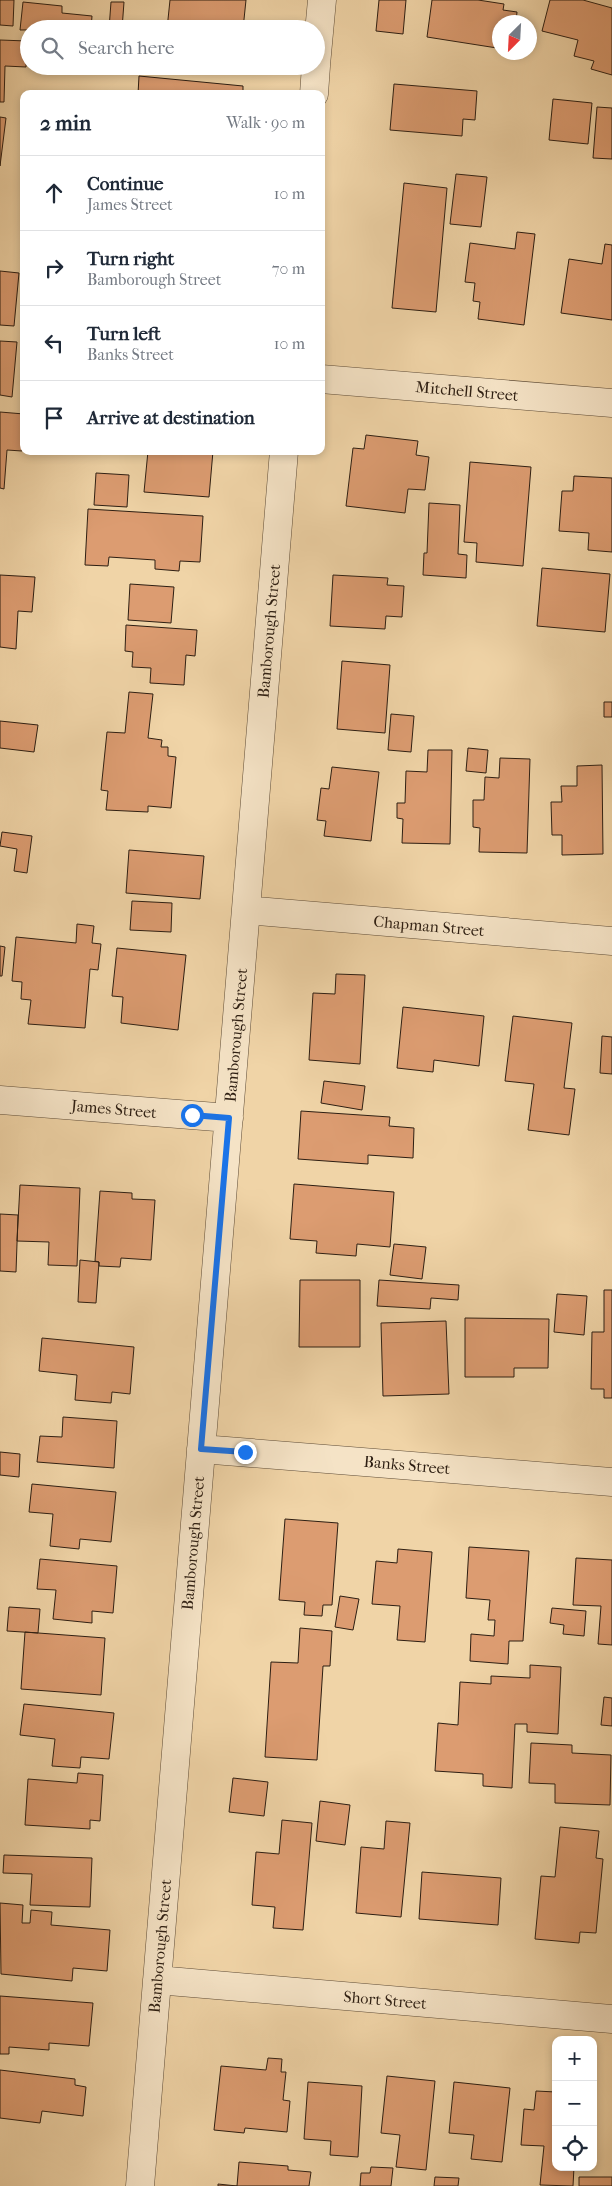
<!DOCTYPE html>
<meta charset="utf-8">
<style>
body{margin:0;font-family:"IM FELL French Canon",serif;background:#f2f2f3;color:#1f2937}
.controls{position:absolute;right:15px;bottom:15px;display:grid;overflow:hidden;border-radius:10px;box-shadow:0 2px 8px #0003}
.controls button{width:45px;height:45px;display:grid;place-items:center;padding:0;border:0;border-bottom:1px solid #e0e1e3;background:#fff;color:#1f2937;font:25px sans-serif}
.compass{position:absolute;left:492px;top:15px;width:45px;height:45px;border-radius:50%;background:#fff;box-shadow:0 2px 8px #0003;rotate:204deg}
.stop{position:absolute;width:15px;height:15px;margin:-11px;border:4px solid #1a73e8;border-radius:50%;background:#fff}
.stop.end{background:#1a73e8;border-color:#fff;box-shadow:0 1px 5px #0008}
.list{margin:0;padding:0;list-style:none}
h2{display:flex;justify-content:space-between;align-items:center;height:65px;margin:0;padding:0 20px;font-size:21px}
h2 small{font-size:16px;font-weight:400;color:#747a83}
.list li{display:grid;grid-template-columns:32px 1fr auto;gap:15px;align-items:center;box-sizing:border-box;height:75px;padding:0 20px;border-top:1px solid #e0e1e3}
.list b{display:block;font-size:19px;white-space:nowrap}
.list p{margin:0;font-size:16px;white-space:nowrap;color:#747a83}
.list em{font-size:16px;font-style:normal;color:#747a83}
.icon{flex:none;width:28px;height:28px;fill:none;stroke:currentColor;stroke-width:2;stroke-linecap:round;stroke-linejoin:round}
.map{position:relative;flex:none;width:612px;height:2186px;overflow:hidden}
.search{position:absolute;background:#fff;box-shadow:0 2px 8px #0003;left:20px;top:20px;width:305px;height:55px;display:flex;align-items:center;gap:12px;box-sizing:border-box;padding:0 18px;border-radius:28px;color:#747a83;font-size:19px}
.panel{position:absolute;background:#fff;box-shadow:0 2px 8px #0003;left:20px;top:90px;width:305px;height:365px;border-radius:10px}
.map>svg:first-child{display:block}
.building{fill:#dc9c71;stroke:#2d1e12}
.lines{fill:none;stroke-linecap:round;stroke-linejoin:round}
.street-casing{stroke:#5e4c37;stroke-width:29}
.street{stroke:#f5e3c6;stroke-width:28}
.route{stroke:#1a73e8;stroke-width:6}
.labels{text-anchor:middle;dominant-baseline:central;stroke-width:4;stroke-linejoin:round;paint-order:stroke}
.street-label{font-size:16px;fill:#2d1e12;stroke:#f5e3c6}
</style>
<div class="map">
<svg width="612" height="2186" viewBox="0 0 612 2186">
<rect width="100%" height="100%" fill="#f0d4a7"/>
<filter id="stains"><feTurbulence type="fractalNoise" baseFrequency=".004" numOctaves="4"/><feColorMatrix values="0 0 0 0 .2 0 0 0 0 .09 0 0 0 0 .02 0 0 0 .5 -.17"/></filter>
<radialGradient id="worn" r=".72"><stop offset=".6" stop-color="#630" stop-opacity="0"/><stop offset="1" stop-color="#630" stop-opacity=".3"/></radialGradient>
<path class="building" d="M0 0H14L13 26 0 25Z
M170 0H246L243 29H137V25L167 29Z
M379 0H406L403 34 376 31Z
M432 0H478L504 4 503 10 517 12 516 22H500L497 48 427 37Z
M550 0H583L612 8V75L591 69 594 61 574 56 578 40 542 31Z
M23 2 62 6V13L92 16 91 29 20 30Z
M111 2H124L122 29H109Z
M0 40 27 41 26 67 5 66 4 102H0Z
M132 66H172V73L132 69Z
M139 76 243 86V94H138Z
M394 84 477 91 475 120 463 119 462 136 390 130Z
M553 99 592 103 588 144 549 140Z
M597 107 612 108V159L593 158Z
M0 117 6 118 0 166Z
M456 174 487 177 481 227 450 224Z
M404 183 447 188 436 312 392 308Z
M517 232 535 234 524 325 478 319 480 302 473 301 475 283 465 282 470 243 515 249Z
M605 244 612 245V320L561 313 569 259 602 264Z
M0 271 19 273 14 326 0 325Z
M0 341 17 342 12 397 0 395Z
M0 412 24 414 22 451 7 450 4 489 0 488Z
M366 435 418 441 416 455 429 457 425 490 408 489 405 513 346 506 353 448 364 449Z
M148 451H213L209 497 144 492Z
M470 462 531 467 523 566 476 562 477 543 464 542Z
M96 473 129 475 127 507 94 505Z
M574 476 612 478V552L588 550 589 533 559 531 562 491H573Z
M429 503 460 505 458 554 467 555 466 578 423 575 424 553H427Z
M88 509 203 516 200 562 180 561 179 571 155 569V560L109 557 108 566 85 565Z
M542 568 610 574 605 632 537 626Z
M0 575 35 577 32 612 18 611 16 649 0 647Z
M333 575 388 578 387 585 404 586 402 617 386 616 385 629 330 626Z
M130 584 174 587 171 623 128 620Z
M126 625 197 630 195 656 186 655 184 685 150 683 151 668 132 667 133 652 125 651Z
M342 661 390 665 385 733 337 729Z
M129 692 153 694 148 738 162 740 161 747H168V756L176 757 171 808 148 806V812L106 810 108 791 101 790 107 732 125 733Z
M604 702H612V717H604Z
M391 714 414 716 411 752 388 750Z
M0 721 38 725 34 752 0 748Z
M468 748 488 750 486 773 466 771Z
M428 750H452L450 844 402 843 403 819 397 818V803H405L406 771 427 772Z
M500 758 530 759 527 853 479 852 480 828 473 827V800H484L485 777 499 778Z
M602 765 603 854 562 855V835H552L551 802H562L561 786H577V766Z
M332 767 379 772 371 841 324 836 326 821 317 820 321 788 329 789Z
M2 832 32 836 27 873 14 871 17 849 0 846Z
M129 850 204 856 200 899 126 893Z
M132 901 172 903 171 932 130 930Z
M77 924 94 926 92 943 101 944 98 970 90 969 85 1028 28 1024 31 1000 21 999 22 982 12 981 16 937 76 943Z
M0 946 5 947 2 976H0Z
M117 948 186 955 178 1030 121 1023 123 997 112 996Z
M336 974 365 975 360 1064 309 1060 313 993 335 994Z
M403 1007 484 1016 479 1066 434 1060 433 1072 397 1068Z
M513 1016 572 1023 564 1088 575 1089 569 1135 528 1130 534 1084 505 1081Z
M602 1036 612 1037V1074L600 1073Z
M324 1081 365 1086 362 1110 321 1103Z
M301 1111 390 1117 389 1126 414 1128 413 1158 368 1155V1164L298 1159Z
M294 1184 394 1192 390 1247 357 1244 356 1256 316 1253 317 1241 290 1239Z
M20 1185 80 1188 77 1266 48 1265 49 1242 17 1241Z
M100 1191 132 1193V1199L155 1200 151 1260 121 1258 120 1267 99 1266V1262L95 1261Z
M0 1214 18 1215 16 1272 0 1271Z
M394 1244 426 1247 422 1279 390 1275Z
M80 1260 99 1262 96 1303 78 1302Z
M300 1280H360V1347H299Z
M379 1280 459 1285 458 1300 431 1298 430 1309 377 1306Z
M604 1290H612V1398H604V1389H591L592 1332H604Z
M557 1294 587 1296 584 1335 554 1332Z
M465 1318 549 1319 548 1368H514V1377H465Z
M446 1321 449 1394 383 1396 381 1323Z
M42 1338 134 1347 130 1394 112 1392 111 1403 75 1400 77 1375 39 1371Z
M63 1417 117 1421 114 1468 37 1462 40 1436 62 1437Z
M0 1452 20 1454 19 1477 0 1475Z
M32 1484 116 1492 111 1542 80 1539 79 1549 50 1546 53 1514 29 1512Z
M285 1519 338 1523 332 1605H323L322 1616 304 1615 305 1602 279 1600Z
M469 1547 529 1551 523 1641H509L508 1664 470 1661 471 1634 494 1636 495 1620H488L490 1600 466 1598Z
M398 1549 432 1552 425 1642 397 1640 400 1606 372 1604 376 1561 397 1563Z
M576 1558 612 1560V1645L598 1644 601 1606 573 1605Z
M40 1559 117 1566 113 1613 92 1611V1623L53 1619 56 1590 37 1589Z
M340 1596 359 1599 353 1630 335 1627Z
M9 1607 40 1609 38 1633 7 1631Z
M552 1608 586 1611 584 1636 563 1634 564 1625 550 1623Z
M300 1628 332 1631 330 1666H323L317 1760 265 1757 271 1662 298 1663Z
M25 1632 105 1638 101 1695 21 1689Z
M530 1665 561 1667 558 1734 527 1732V1724H515L512 1788 483 1786V1774L435 1771 438 1723 458 1725 460 1682 491 1684V1676L530 1678Z
M604 1697 612 1698V1726L601 1725Z
M24 1704 114 1713 109 1759 81 1757 80 1768 52 1766 55 1739 20 1735Z
M531 1743 572 1745V1753L611 1755 610 1805 555 1803V1784L529 1783Z
M78 1773 103 1775 100 1821 90 1820V1829L25 1825 28 1779 77 1783Z
M233 1778 268 1782 264 1816 229 1812Z
M320 1801 350 1805 345 1845 316 1841Z
M282 1820 312 1823 303 1930 273 1928 275 1907 252 1905 256 1852 279 1854Z
M386 1821 410 1823 401 1917 356 1913 361 1847 384 1849Z
M560 1827 599 1831 596 1858 603 1859 596 1933 580 1932 579 1943 535 1939 541 1876 555 1877Z
M4 1855 92 1858 90 1907 30 1905 32 1874 3 1873Z
M422 1872 501 1878 498 1925 419 1919Z
M0 1903 23 1905 22 1923H30L31 1910 52 1912 51 1925 110 1930 107 1971 73 1968 72 1981 1 1974Z
M0 1996 93 2003 89 2046 49 2043V2050L9 2047V2054H0Z
M268 2058 282 2059 281 2072H286L283 2100 290 2101 287 2132 245 2128 244 2133 214 2130 221 2066 266 2070Z
M0 2070 75 2079V2085L86 2087 83 2116 42 2111 40 2123 0 2118Z
M387 2076 435 2081 426 2170 396 2167 400 2135 381 2133Z
M308 2082 362 2086 358 2157 330 2155 331 2141 304 2139Z
M454 2082 510 2088 502 2162 471 2159 474 2135 449 2133Z
M536 2091 556 2092V2167H574L573 2186 540 2185 544 2146 521 2145 524 2109 534 2110Z
M239 2162 288 2166V2170L311 2172 309 2186H218V2184L237 2186Z
M371 2167 393 2168 391 2186H360L361 2173H370Z
M435 2177 459 2178 458 2186H434Z
M579 2177H612V2186H579Z"/>
<g class="lines">
<g class="street-casing">
<path id="street" d="M316 65 322 0
M314 94 316 66
M321 379 612 403
M246 910 612 941
M0 1100 229 1118
M201 1449 612 1482
M157 1980 612 2019
M140 2186 284 451"/>
</g>
<use href="#street" class="street"/>
</g>
<g class="lines">
<path class="route" d="M192 1115 229 1118 201 1449 245 1452"/>
</g>
<g class="labels">
<g class="street-label">
<text transform="translate(467 391) rotate(5)">Mitchell Street</text>
<text transform="translate(269 631) rotate(-85)">Bamborough Street</text>
<text transform="translate(429 926) rotate(5)">Chapman Street</text>
<text transform="translate(236 1035) rotate(-85)">Bamborough Street</text>
<text transform="translate(114 1109) rotate(5)">James Street</text>
<text transform="translate(407 1465) rotate(5)">Banks Street</text>
<text transform="translate(193 1543) rotate(-85)">Bamborough Street</text>
<text transform="translate(160 1946) rotate(-85)">Bamborough Street</text>
<text transform="translate(385 2000) rotate(5)">Short Street</text>
</g>
</g>
<rect width="100%" height="100%" filter="url(#stains)"/>
<rect width="100%" height="100%" fill="url(#worn)"/>
</svg>
<div class="controls">
<button>+</button>
<button>−</button>
<button><svg class="icon" aria-label="locate" viewBox="0 0 24 24"><circle cx="12" cy="12" r="6"/><path d="M12 2v4M12 18v4M2 12h4M18 12h4"/></svg></button>
</div>
<svg class="compass" viewBox="-18 -18 36 36"><path d="M0-13l5 13h-10z" fill="#e53935"/><path d="M0 13l5-13h-10z" fill="#747a83"/></svg>
<div class="stop" style="left:192px;top:1115px"></div>
<div class="stop end" style="left:245px;top:1452px"></div>
<div class="search"><svg class="icon" aria-label="search" viewBox="0 0 24 24"><circle cx="10" cy="10" r="6"/><path d="M15 15l6 6"/></svg>Search here</div>
<section class="panel">
<h2>2 min<small>Walk · 90 m</small></h2>
<ul class="list">
<li><svg class="icon" aria-label="ahead" viewBox="0 0 24 24"><path d="M12 20V5M6 11l6-6 6 6"/></svg><div><b>Continue</b><p>James Street</p></div><em>10 m</em></li>
<li><svg class="icon" aria-label="right" viewBox="0 0 24 24"><path d="M7 20v-9h11M14 6l5 5-5 5"/></svg><div><b>Turn right</b><p>Bamborough Street</p></div><em>70 m</em></li>
<li><svg class="icon" aria-label="left" viewBox="0 0 24 24"><path d="M17 20v-9H6M10 6l-5 5 5 5"/></svg><div><b>Turn left</b><p>Banks Street</p></div><em>10 m</em></li>
<li><svg class="icon" aria-label="arrive" viewBox="0 0 24 24"><path d="M6 21V4h12l-3 4 3 4H6"/></svg><div><b>Arrive at destination</b></div></li>
</ul>
</section>
</div>
